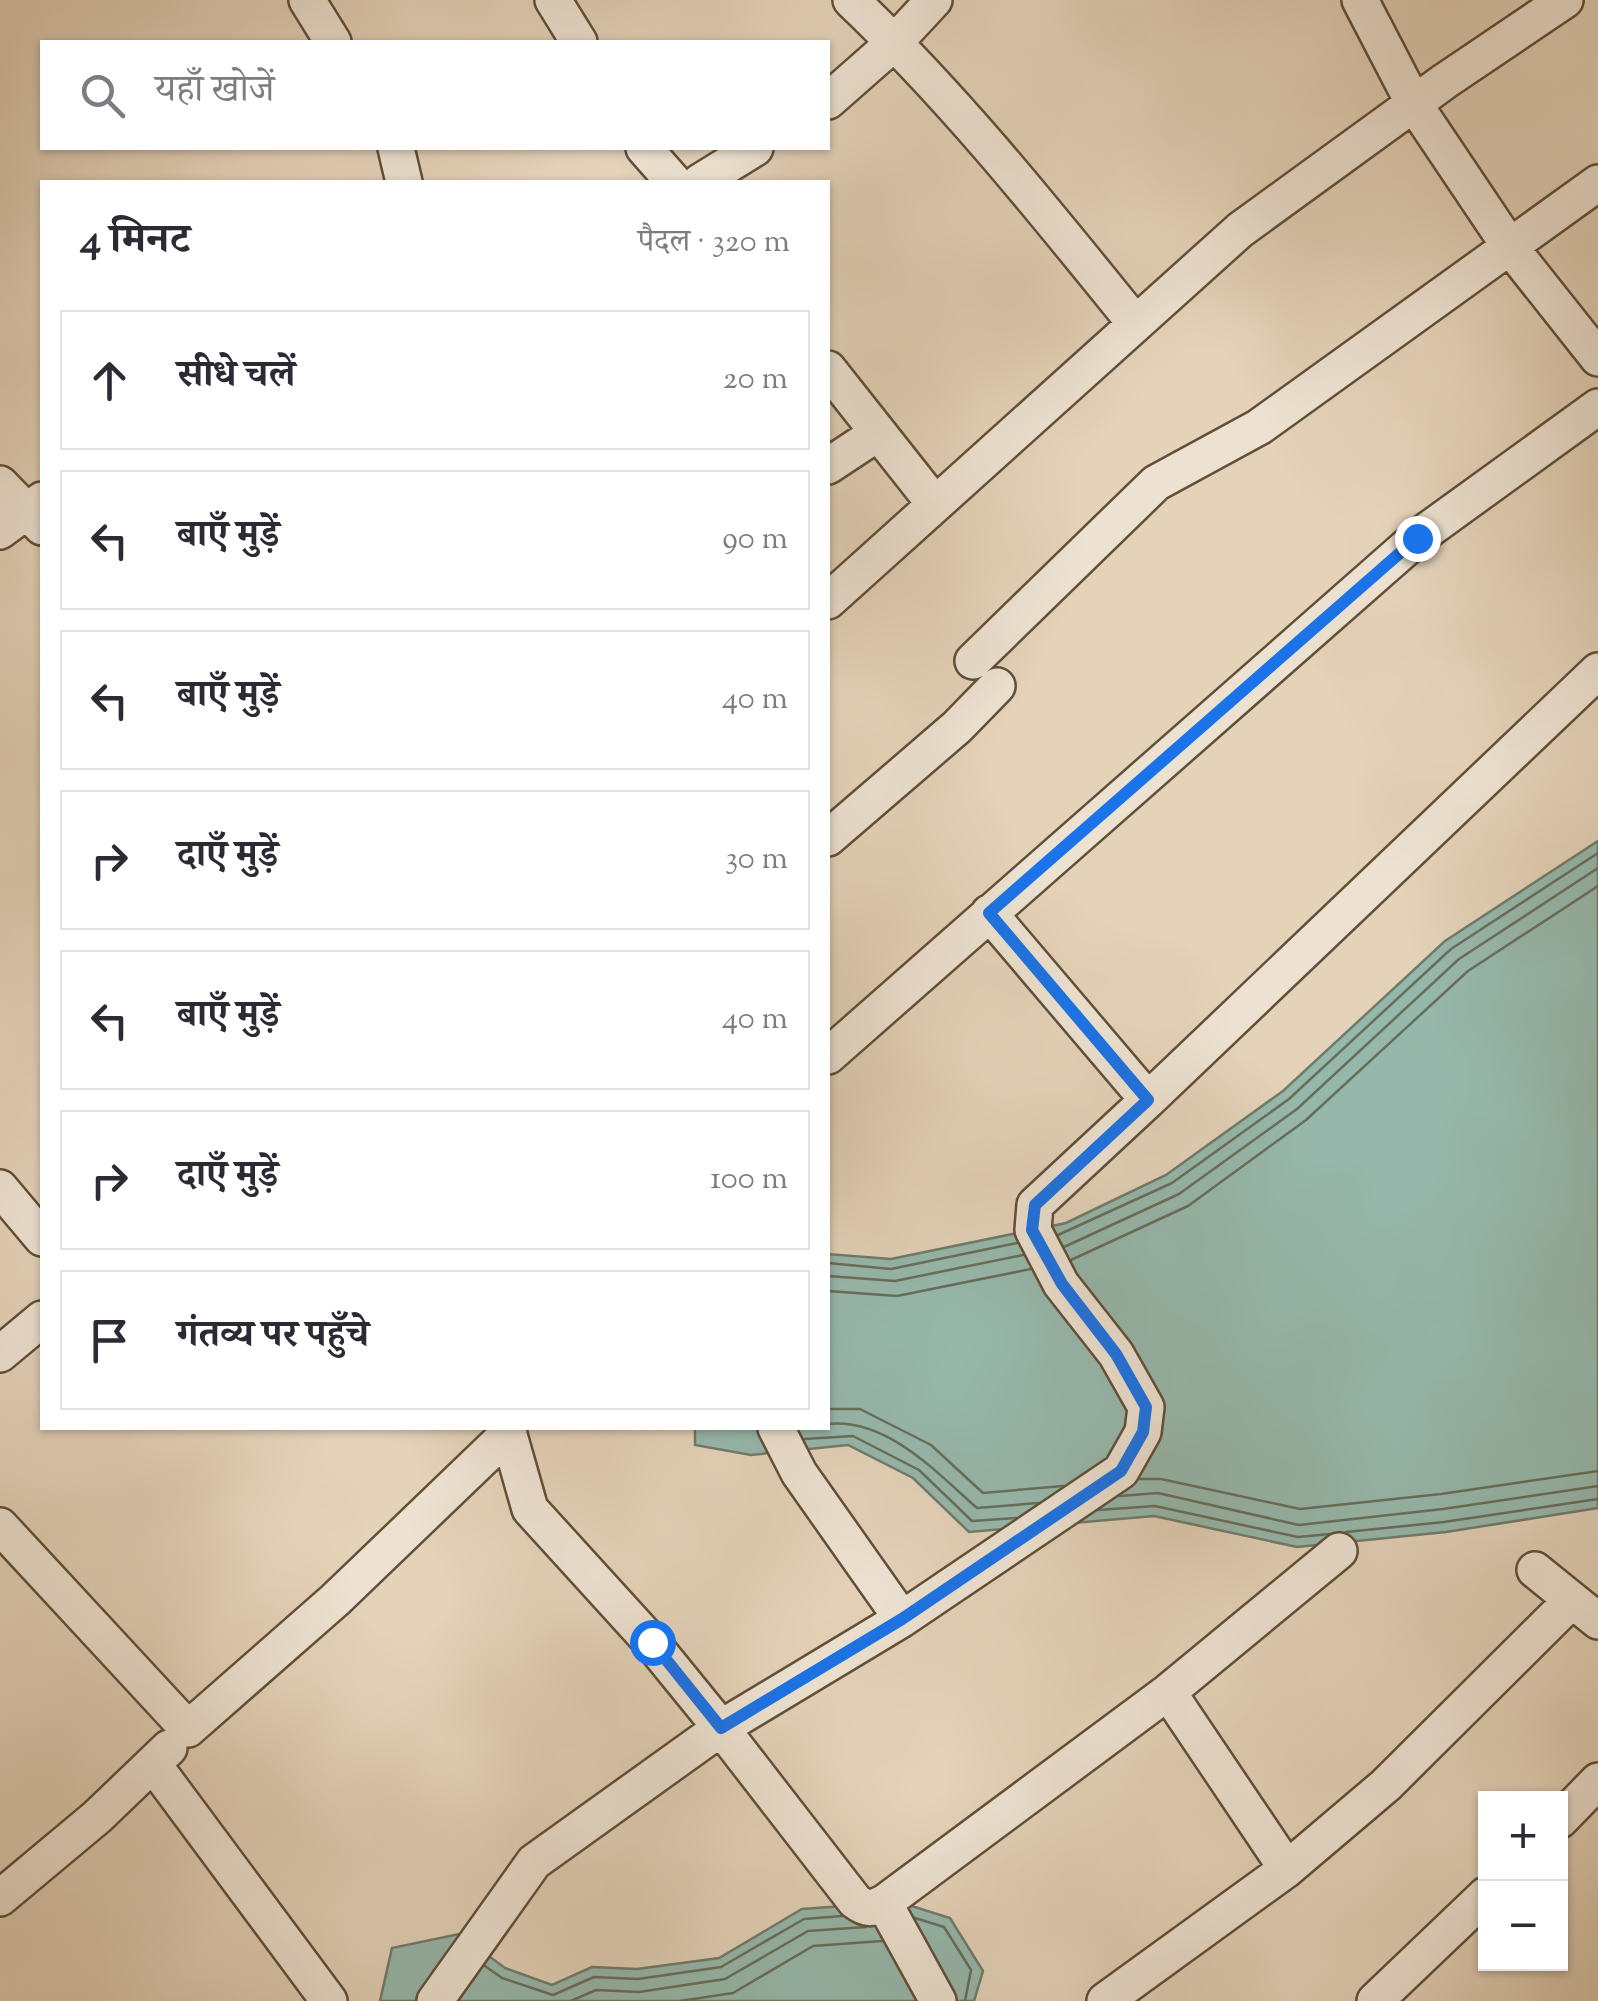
<!DOCTYPE html>
<html lang="hi">
<meta charset="utf-8">
<style>
body{margin:0;font-family:"Sorts Mill Goudy","Noto Serif Devanagari",serif;background:#f2f2f3;color:#2b2b33}
.controls{position:absolute;right:30px;bottom:30px;display:grid;overflow:hidden;border-radius:0px;box-shadow:0 2px 8px #0004}
.controls button{width:90px;height:90px;display:grid;place-items:center;padding:0;border:0;border-bottom:2px solid #e1e1e2;background:#fff;color:#2b2b33;font:50px sans-serif}
.stop{position:absolute;width:30px;height:30px;margin:-22px;border:8px solid #1a73e8;border-radius:50%;background:#fff}
.stop.end{background:#1a73e8;border-color:#fff;box-shadow:0 2px 10px #0008}
.list{margin:0;padding:0;list-style:none}
h2{display:flex;justify-content:space-between;align-items:center;height:130px;margin:0;padding:0 40px;font-size:42px}
h2 small{font-size:32px;font-weight:400;color:#7c7c81}
.list li{display:grid;grid-template-columns:65px 1fr auto;gap:30px;align-items:center;box-sizing:border-box;height:140px;margin:0 20px 20px;padding:0 20px;border:2px solid #e1e1e2;border-radius:0px}
.list b{display:block;font-size:38px;white-space:nowrap}
.list em{font-size:32px;font-style:normal;color:#7c7c81}
.icon{flex:none;width:55px;height:55px;fill:none;stroke:currentColor;stroke-width:2;stroke-linecap:round;stroke-linejoin:round}
.map{position:relative;flex:none;width:1598px;height:2001px;overflow:hidden}
.search{position:absolute;background:#fff;box-shadow:0 2px 8px #0004;left:40px;top:40px;width:790px;height:110px;display:flex;align-items:center;gap:25px;box-sizing:border-box;padding:0 35px;border-radius:0px;color:#7c7c81;font-size:38px}
.panel{position:absolute;background:#fff;box-shadow:0 2px 8px #0004;left:40px;top:180px;width:790px;height:1250px;border-radius:0px}
.map>svg:first-child{display:block}
.water{fill:#96b8ac;stroke:#6f7c6c;stroke-width:2.5}
.lines{fill:none;stroke-linecap:round;stroke-linejoin:round}
.shore{stroke:#666e5c;stroke-width:2.5}
.street-casing{stroke:#614f38;stroke-width:40}
.street{stroke:#ede2d2;stroke-width:35}
.route{stroke:#1a73e8;stroke-width:12}
</style>
<div class="map">
<svg width="1598" height="2001" viewBox="0 0 1598 2001">
<rect width="100%" height="100%" fill="#e4d2b9"/>
<filter id="stains"><feTurbulence type="fractalNoise" baseFrequency=".002" numOctaves="4"/><feColorMatrix values="0 0 0 0 .2 0 0 0 0 .09 0 0 0 0 .02 0 0 0 .5 -.17"/></filter>
<radialGradient id="worn" r=".72"><stop offset=".6" stop-color="#630" stop-opacity="0"/><stop offset="1" stop-color="#630" stop-opacity=".3"/></radialGradient>
<path class="water" d="M1598 841V1508L1446 1532 1297 1547 1154 1516 969 1532 913 1478 848 1445 751 1455 695 1445V1428H828V1254L891 1259 1066 1223 1166 1175 1283 1091 1445 941Z
M899 1902 950 1918 983 1971 974 2001H380L392 1948 459 1934 505 1968 552 1985 592 1967 637 1969 719 1958 802 1909Z"/>
<g class="lines">
<path class="shore" d="M1058 1235 1172 1183 1289 1099 1451 949 1598 853
M1064 1247 1179 1194 1297 1109 1459 959 1598 868
M1071 1260 1188 1206 1306 1120 1468 971 1598 886
M828 1263 891 1269 1017 1243
M828 1276 895 1281 1023 1255
M828 1291 897 1296 1031 1269
M828 1409H860L931 1445 983 1493 1063 1486
M828 1424C887 1418 936 1472 977 1508L1038 1503
M804 1439 853 1436 919 1470 972 1521 1016 1518
M1139 1479H1161L1300 1509 1441 1494 1598 1471
M1120 1496 1158 1493 1299 1525 1443 1509 1598 1486
M1098 1510 1155 1506 1298 1537 1330 1534
M1346 1532 1444 1522 1598 1499
M915 1918 944 1927 971 1970 965 2001
M485 1966 502 1978 553 1995 594 1977 638 1979 721 1967 804 1919 842 1916
M571 2001 596 1990 639 1992 725 1979 808 1931 866 1927
M680 2001 733 1993 813 1946 882 1941"/>
<g class="street-casing">
<path id="street" d="M307 0 333 42
M553 0 579 42
M851 0C955 99 1045 212 1135 323
M1360 0 1414 104 1510 247 1598 358
M828 101 895 42 934 0
M396 148 404 182
M644 148 674 182
M700 182 755 148
M828 369 934 503
M828 466 878 433
M0 484 42 527
M0 531 42 500
M828 601 1240 230 1445 81 1565 0
M973 661 1156 483 1259 427 1598 183
M828 838 957 727 997 686
M989 913 1148 1100 1598 671
M828 1056 1417 538 1598 407
M1148 1100 1035 1205 1033 1230 1061 1284 1116 1354 1146 1407 1143 1432 1121 1471 902 1619 721 1728 855 1901C867 1910 871 1909 884 1903L1168 1692 1339 1551
M0 1188 42 1238
M0 1354 42 1319
M776 1428 799 1473 902 1619
M0 1526 188 1729 335 1600 509 1433
M1535 1570 1598 1621
M1168 1692 1287 1869
M153 1764 329 2001
M1560 1820 1598 1781
M0 1898 97 1817 169 1748
M884 1903 938 2001
M435 2001 534 1862 721 1728 651 1642 530 1509 507 1428
M1105 2001 1287 1869 1386 1785 1571 1601
M1375 2001 1486 1895"/>
</g>
<use href="#street" class="street"/>
</g>
<g class="lines">
<path class="route" d="M652 1642 721 1728 902 1619 1121 1471 1143 1432 1146 1407 1116 1354 1062 1284 1032 1230 1035 1205 1148 1100 989 913 1417 538"/>
</g>
<rect width="100%" height="100%" filter="url(#stains)"/>
<rect width="100%" height="100%" fill="url(#worn)"/>
</svg>
<div class="controls">
<button>+</button>
<button>−</button>
</div>
<div class="stop" style="left:652px;top:1642px"></div>
<div class="stop end" style="left:1417px;top:538px"></div>
<div class="search"><svg class="icon" aria-label="search" viewBox="0 0 24 24"><circle cx="10" cy="10" r="6"/><path d="M15 15l6 6"/></svg>यहाँ खोजें</div>
<section class="panel">
<h2>4 मिनट<small>पैदल · 320 m</small></h2>
<ul class="list">
<li><svg class="icon" aria-label="ahead" viewBox="0 0 24 24"><path d="M12 20V5M6 11l6-6 6 6"/></svg><div><b>सीधे चलें</b></div><em>20 m</em></li>
<li><svg class="icon" aria-label="left" viewBox="0 0 24 24"><path d="M17 20v-9H6M10 6l-5 5 5 5"/></svg><div><b>बाएँ मुड़ें</b></div><em>90 m</em></li>
<li><svg class="icon" aria-label="left" viewBox="0 0 24 24"><path d="M17 20v-9H6M10 6l-5 5 5 5"/></svg><div><b>बाएँ मुड़ें</b></div><em>40 m</em></li>
<li><svg class="icon" aria-label="right" viewBox="0 0 24 24"><path d="M7 20v-9h11M14 6l5 5-5 5"/></svg><div><b>दाएँ मुड़ें</b></div><em>30 m</em></li>
<li><svg class="icon" aria-label="left" viewBox="0 0 24 24"><path d="M17 20v-9H6M10 6l-5 5 5 5"/></svg><div><b>बाएँ मुड़ें</b></div><em>40 m</em></li>
<li><svg class="icon" aria-label="right" viewBox="0 0 24 24"><path d="M7 20v-9h11M14 6l5 5-5 5"/></svg><div><b>दाएँ मुड़ें</b></div><em>100 m</em></li>
<li><svg class="icon" aria-label="arrive" viewBox="0 0 24 24"><path d="M6 21V4h12l-3 4 3 4H6"/></svg><div><b>गंतव्य पर पहुँचे</b></div></li>
</ul>
</section>
</div>
